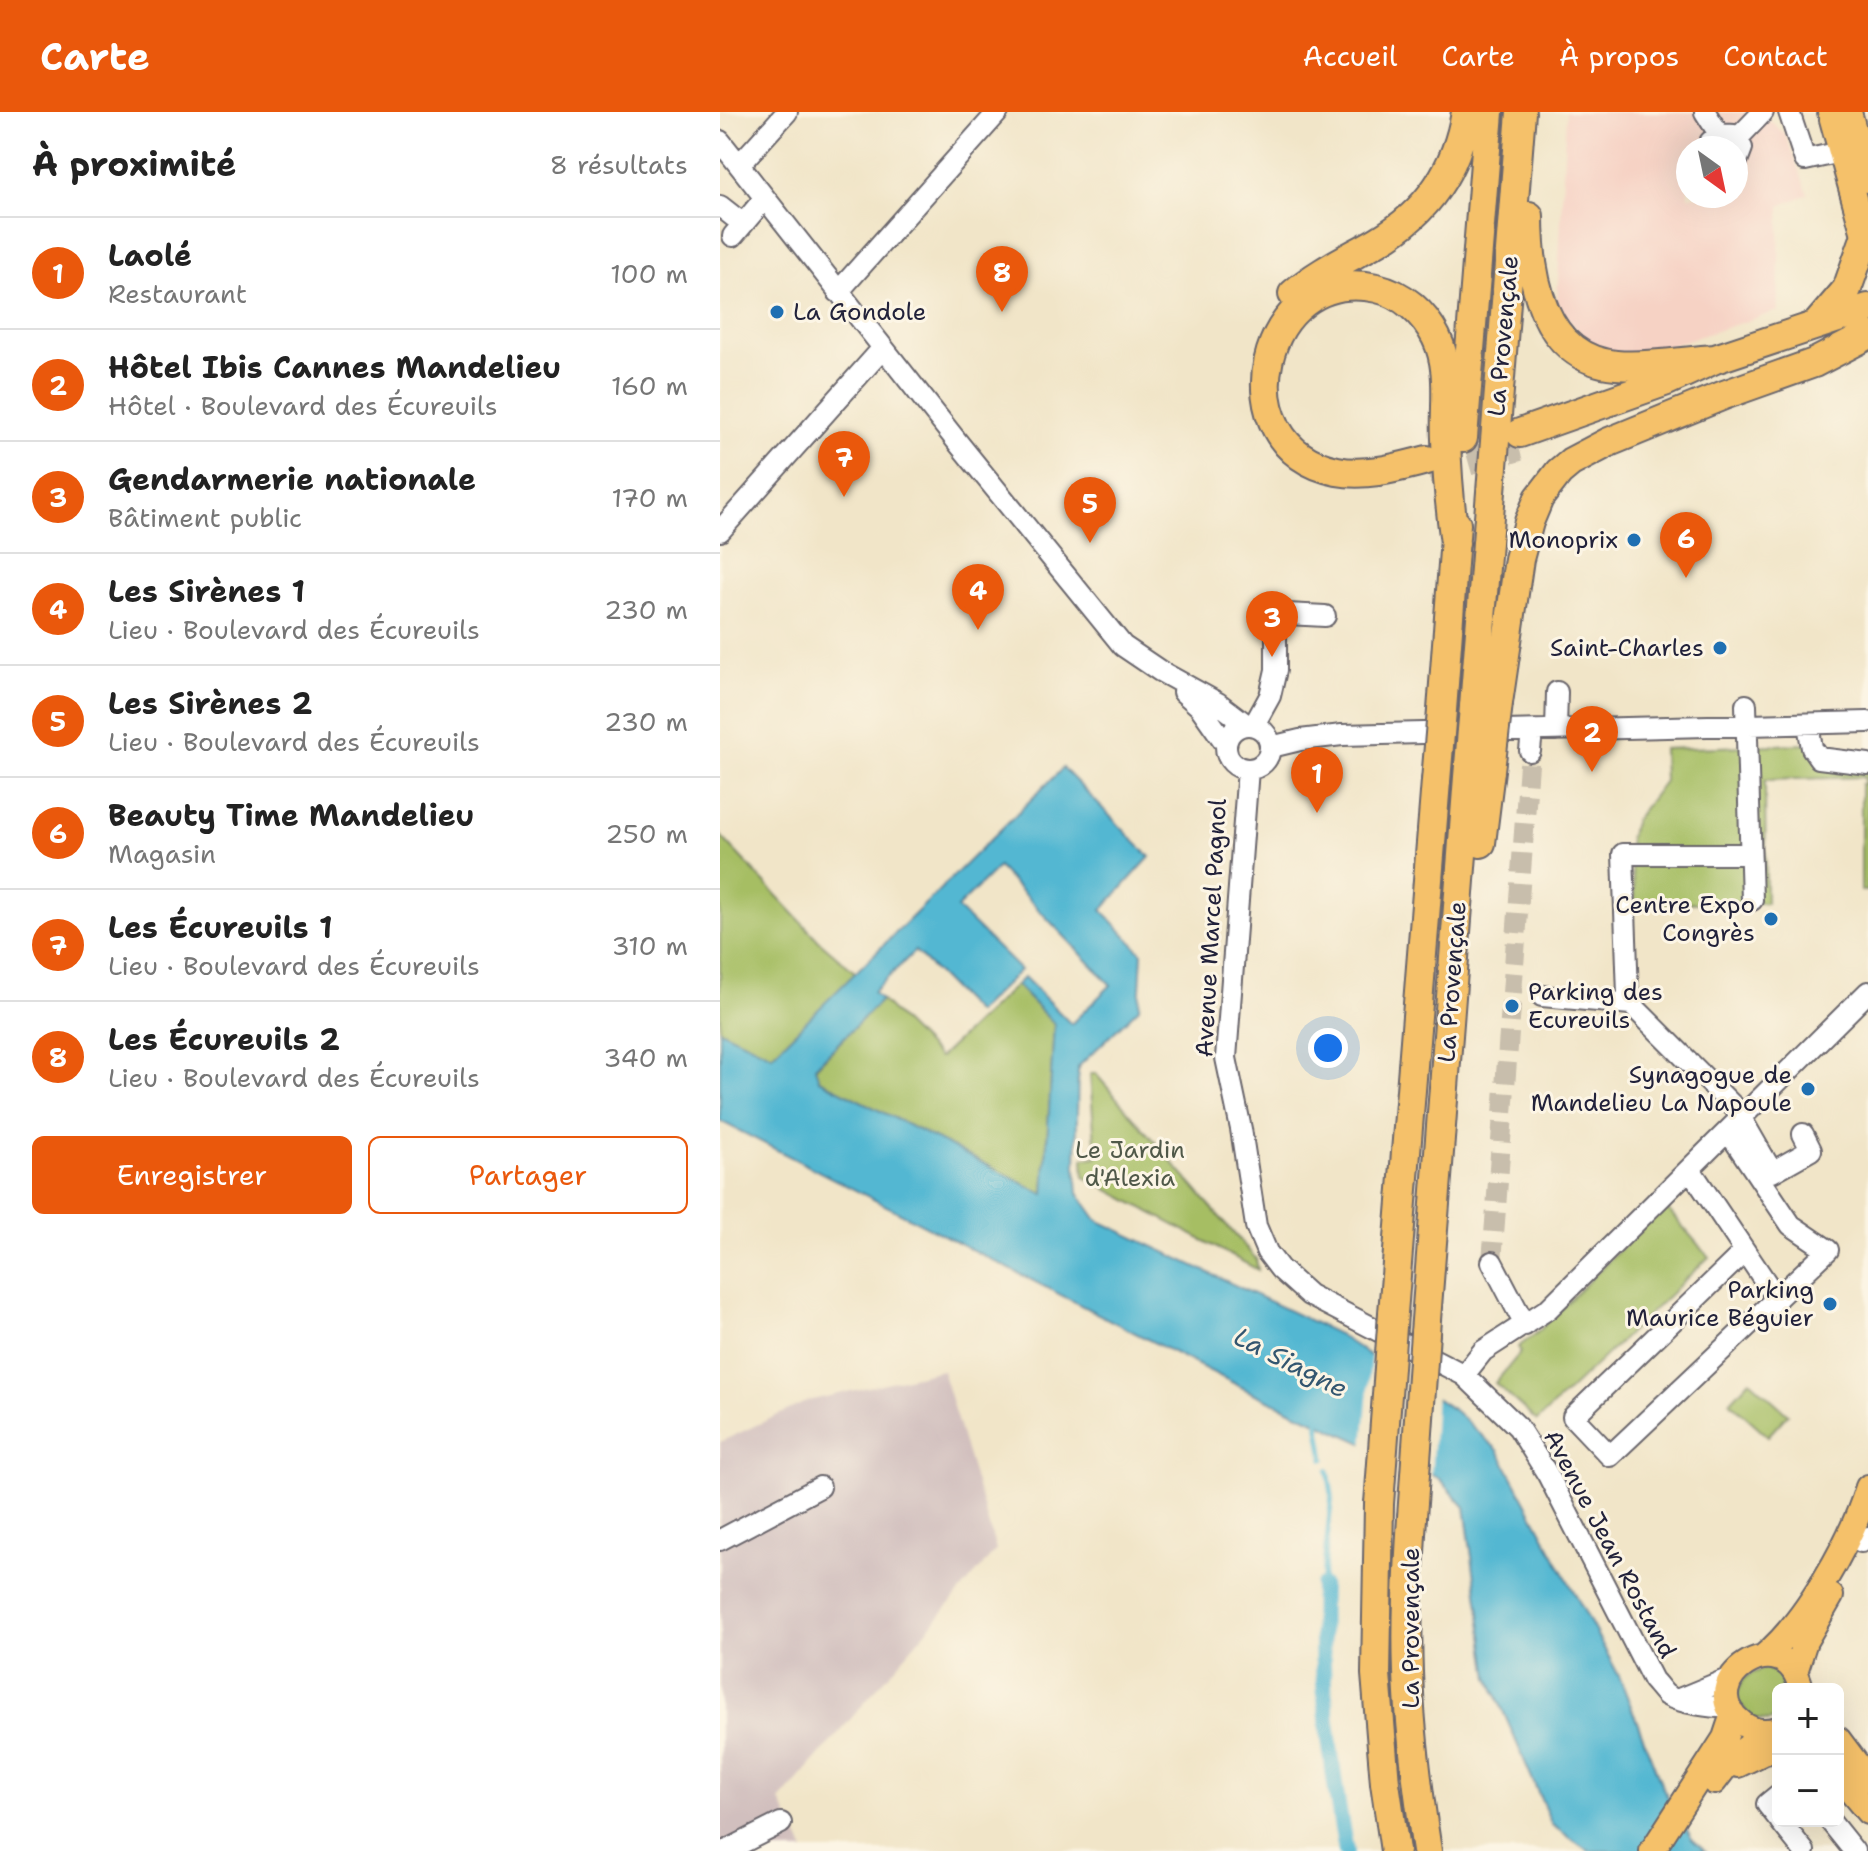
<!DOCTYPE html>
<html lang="fr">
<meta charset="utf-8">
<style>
body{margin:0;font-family:"Shantell Sans",sans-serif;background:#f6f6f6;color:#222}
.controls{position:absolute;right:24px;bottom:24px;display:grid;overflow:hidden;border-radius:12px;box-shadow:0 8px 32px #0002}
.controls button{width:72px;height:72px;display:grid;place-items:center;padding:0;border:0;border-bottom:2px solid #e0e0e0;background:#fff;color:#222;font:40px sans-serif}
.compass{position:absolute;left:956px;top:24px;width:72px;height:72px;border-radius:50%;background:#fff;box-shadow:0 8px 32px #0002;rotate:147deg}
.you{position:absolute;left:608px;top:936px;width:28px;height:28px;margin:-20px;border:6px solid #fff;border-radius:50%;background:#1a73e8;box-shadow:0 0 0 12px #1a73e833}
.badge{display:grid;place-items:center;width:52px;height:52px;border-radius:50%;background:#ea580c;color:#fff;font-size:26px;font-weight:700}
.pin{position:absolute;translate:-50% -66px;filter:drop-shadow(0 2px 4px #0008)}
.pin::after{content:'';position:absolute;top:42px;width:28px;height:24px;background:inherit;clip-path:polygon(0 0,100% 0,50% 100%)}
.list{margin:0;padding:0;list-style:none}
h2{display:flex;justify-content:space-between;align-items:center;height:104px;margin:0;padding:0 32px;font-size:34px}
h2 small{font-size:26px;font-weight:400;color:#767676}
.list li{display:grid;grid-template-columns:52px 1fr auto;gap:24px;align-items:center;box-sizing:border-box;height:112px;padding:0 32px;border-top:2px solid #e0e0e0}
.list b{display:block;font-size:30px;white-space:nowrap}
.list p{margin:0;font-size:26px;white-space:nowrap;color:#767676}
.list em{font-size:26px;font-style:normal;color:#767676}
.actions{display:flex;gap:16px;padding:24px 32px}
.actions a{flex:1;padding:18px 0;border:2px solid #ea580c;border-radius:12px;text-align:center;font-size:28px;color:#ea580c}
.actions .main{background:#ea580c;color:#fff}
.map{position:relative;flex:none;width:1148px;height:1739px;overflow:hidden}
header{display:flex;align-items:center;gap:48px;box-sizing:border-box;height:112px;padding:0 40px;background:#ea580c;color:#fff}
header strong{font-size:38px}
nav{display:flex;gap:44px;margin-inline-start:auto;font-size:28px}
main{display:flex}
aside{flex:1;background:#fff}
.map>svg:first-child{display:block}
.built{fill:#f6d2c4;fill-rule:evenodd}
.industrial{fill:#d1bfbe}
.green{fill:#a6be64;stroke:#647050;stroke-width:2}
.water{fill:#53b7d2;stroke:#3a6c86;stroke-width:2;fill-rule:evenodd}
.pier{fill:#f1e5c8}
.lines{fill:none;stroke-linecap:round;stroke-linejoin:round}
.stream{stroke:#53b7d2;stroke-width:5}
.canal{stroke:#53b7d2;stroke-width:16}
.minor-tunnel{stroke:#c8beac;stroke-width:20;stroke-dasharray:20 10;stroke-linecap:butt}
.highway-tunnel{stroke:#c8beac;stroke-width:28;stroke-dasharray:28 14;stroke-linecap:butt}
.minor-casing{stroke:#6a666c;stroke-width:24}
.major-casing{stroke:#6a666c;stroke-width:28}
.highway-casing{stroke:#6a666c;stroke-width:32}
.minor{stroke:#fff;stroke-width:20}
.major{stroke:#f5c16b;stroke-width:24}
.highway{stroke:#f5c16b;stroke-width:28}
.highway-bridge-casing{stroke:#6a666c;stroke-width:32;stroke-linecap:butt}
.highway-bridge{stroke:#f5c16b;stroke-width:28}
.poi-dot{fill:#1f6fb2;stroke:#fcf5e5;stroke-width:3}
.labels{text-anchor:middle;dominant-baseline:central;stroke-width:6;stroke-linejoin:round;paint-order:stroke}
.poi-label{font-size:24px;fill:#22223b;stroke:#fcf5e5;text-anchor:end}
.street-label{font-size:24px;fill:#22223b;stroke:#fcf5e5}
.park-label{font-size:24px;fill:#505949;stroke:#fcf5e5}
.water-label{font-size:26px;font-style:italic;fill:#335670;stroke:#fcf5e5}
</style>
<header>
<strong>Carte</strong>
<nav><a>Accueil</a><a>Carte</a><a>À propos</a><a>Contact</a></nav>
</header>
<main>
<aside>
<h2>À proximité<small>8 résultats</small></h2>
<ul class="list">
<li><span class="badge">1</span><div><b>Laolé</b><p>Restaurant</p></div><em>100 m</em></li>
<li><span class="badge">2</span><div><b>Hôtel Ibis Cannes Mandelieu</b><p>Hôtel · Boulevard des Écureuils</p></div><em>160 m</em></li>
<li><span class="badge">3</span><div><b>Gendarmerie nationale</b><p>Bâtiment public</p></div><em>170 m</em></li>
<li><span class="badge">4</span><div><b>Les Sirènes 1</b><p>Lieu · Boulevard des Écureuils</p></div><em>230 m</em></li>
<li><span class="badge">5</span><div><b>Les Sirènes 2</b><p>Lieu · Boulevard des Écureuils</p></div><em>230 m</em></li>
<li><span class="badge">6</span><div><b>Beauty Time Mandelieu</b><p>Magasin</p></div><em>250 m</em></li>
<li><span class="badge">7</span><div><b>Les Écureuils 1</b><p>Lieu · Boulevard des Écureuils</p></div><em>310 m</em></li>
<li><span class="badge">8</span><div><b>Les Écureuils 2</b><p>Lieu · Boulevard des Écureuils</p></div><em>340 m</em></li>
</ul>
<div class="actions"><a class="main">Enregistrer</a><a>Partager</a></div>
</aside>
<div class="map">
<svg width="1148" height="1739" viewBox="0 0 1148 1739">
<rect width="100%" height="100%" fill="#fcf5e5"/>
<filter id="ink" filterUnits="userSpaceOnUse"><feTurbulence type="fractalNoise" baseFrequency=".0125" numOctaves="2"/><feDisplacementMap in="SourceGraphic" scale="16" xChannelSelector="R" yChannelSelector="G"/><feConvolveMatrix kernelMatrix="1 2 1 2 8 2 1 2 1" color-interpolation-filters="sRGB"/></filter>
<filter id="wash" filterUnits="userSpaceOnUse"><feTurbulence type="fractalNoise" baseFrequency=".006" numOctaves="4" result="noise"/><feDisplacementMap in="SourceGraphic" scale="32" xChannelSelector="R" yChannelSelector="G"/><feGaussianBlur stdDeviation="1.8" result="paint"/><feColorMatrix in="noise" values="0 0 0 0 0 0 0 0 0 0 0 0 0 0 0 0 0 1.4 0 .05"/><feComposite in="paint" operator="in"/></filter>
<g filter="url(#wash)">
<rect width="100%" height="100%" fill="#f1e5c8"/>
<path class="built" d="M846 0H1041L1065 22 1088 82 1060 94 1058 199 915 245 869 234 837 191ZM968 36H1016V84H968Z"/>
<path class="industrial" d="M222 1258 276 1438 60 1689 85 1739H0V1330L88 1289Z"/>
<path class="green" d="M1085 632 1148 659V779H1141V672H1144V665L1045 668 1046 791H915L909 726 915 708 944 669 943 637Z
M0 723 101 831 136 861 51 944 0 918Z
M296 873 334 912 324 1082 99 968 95 956 161 888 219 946Z
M375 961 536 1147 538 1158 364 1065 363 1046 376 1045 370 963Z
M944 1093 989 1145 817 1309 775 1271 801 1240 798 1235 818 1220Z
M1030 1268 1068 1302 1048 1324 1010 1290Z
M1046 1556 1061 1563 1069 1577H1058V1605L1049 1609 1032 1607 1017 1588C1020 1564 1024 1564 1046 1556Z"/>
<path class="water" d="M343 656 430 745 382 798 422 841 419 896 358 955 356 1055 358 1081 377 1108 614 1220 735 1299 778 1338 899 1564 943 1676 972 1727 985 1739H869L832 1713 769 1566 745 1395 719 1366 531 1280 0 1009V918L52 943ZM278 755 391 873 351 912 304 865 296 873 334 912 324 1082 99 968 95 955 161 888 153 880 195 839 256 901 300 858 237 796Z"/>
<path class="pier" d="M651 1240 716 1282 711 1367 643 1336Z"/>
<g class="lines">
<path class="stream" d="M598 1310 604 1347
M602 1474 612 1383 608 1358"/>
<path class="canal" d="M602 1474C599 1562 610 1652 626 1739"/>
</g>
</g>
<g filter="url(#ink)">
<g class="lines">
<path class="minor-tunnel" d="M772 1150 810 639"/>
<path class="highway-tunnel" d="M708 361 799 335"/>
<g class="minor-casing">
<path id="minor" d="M985 0 999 22
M1069 0 1085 48 1121 40
M1018 26 1043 0
M0 29 239 332 403 534 440 559 498 591 527 613
M988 36 990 30 999 22 1014 23 1022 36 1016 52
M19 53 67 0
M0 94 23 112
M13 124 45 86
M118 180 278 0
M0 419 163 236
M463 580 480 595 506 632
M1026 593 1032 788
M1088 612 1092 636 1099 646 1148 652
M506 635a22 22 0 1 1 44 0a22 22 0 1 1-44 0Z
M534 613 550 584 556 558V520L567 502 605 504
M836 618 837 580
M551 635 580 628 622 623 1148 610
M810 639 812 619
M528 657 506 946 521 1017 536 1114 547 1140 560 1157 589 1183 744 1263 798 1315 828 1363 933 1568C937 1572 942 1579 946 1583 959 1591 994 1596 1009 1595
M822 884 911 892
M1022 1003 911 892 908 883 903 742H1030
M1021 1006 1052 1060 1091 1038 1083 1022
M1008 1019 1071 1113 1108 1138 890 1344 853 1305 1025 1139
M970 1057 1057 1187
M772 1150 805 1213
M744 1263 763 1239 828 1197 1148 880
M0 1428 100 1375
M1141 1430 1148 1425
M959 1587 1010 1566
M1058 1683 1047 1692 1058 1706
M1060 1709 1084 1739
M1110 1709 1134 1739
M6 1739 61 1711"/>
</g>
<g class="major-casing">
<path id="major" d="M1110 0 1148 137
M1129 0 1148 68
M1043 1545C1086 1510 1132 1428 1148 1375
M1075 1560 1085 1529 1111 1484
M1058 1617C1045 1621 1033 1620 1022 1611 968 1571 1066 1505 1081 1577
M1118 1627 1148 1667
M1018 1653 1045 1640 1058 1638
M1118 1664 1148 1700
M994 1670 1010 1649 1047 1619
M932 1739 1005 1626 1013 1602"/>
</g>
<g class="highway-casing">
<path id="highway" d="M809 104C809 163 822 247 896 253 928 256 963 249 995 247
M573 182C598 160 629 146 658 129 708 100 737 57 746 0
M1098 211 1127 177 1145 126
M800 321 947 269 995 247 1148 196
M743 326 769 0
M707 348C679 355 647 365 617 359 498 335 540 150 657 176 683 182 704 201 716 225 732 257 724 293 726 327 727 362 730 396 735 431
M778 591 799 447 809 410 819 386 839 360 851 350 889 330 1004 283 1094 251 1148 223
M754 595 801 0
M722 598 736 412
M761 731 770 658
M673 1201 716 669
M705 1221 748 665
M659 1392 656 1562 665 1671 675 1739
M692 1405C689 1457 686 1508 688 1560 690 1620 698 1680 707 1739"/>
</g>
<use href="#minor" class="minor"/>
<use href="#major" class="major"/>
<use href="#highway" class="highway"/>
<g class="highway-bridge-casing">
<path id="highway-bridge" d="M770 658 778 591
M748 665 754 595
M716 669 722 598
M659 1392 673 1201
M692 1405 705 1221"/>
</g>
<use href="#highway-bridge" class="highway-bridge"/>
</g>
</g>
<g class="poi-dot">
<circle cx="57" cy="200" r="8"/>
<circle cx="914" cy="428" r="8"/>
<circle cx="1000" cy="536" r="8"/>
<circle cx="1051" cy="807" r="8"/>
<circle cx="792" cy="894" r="8"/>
<circle cx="1088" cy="977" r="8"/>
<circle cx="1110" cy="1192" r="8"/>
</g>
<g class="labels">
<g class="poi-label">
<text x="73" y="200" text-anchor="start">La Gondole</text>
<text x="898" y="428">Monoprix</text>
<text x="984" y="536">Saint-Charles</text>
<text x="1035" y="793">Centre Expo<tspan x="1035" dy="28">Congrès</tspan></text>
<text x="808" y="880" text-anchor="start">Parking des<tspan x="808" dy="28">Ecureuils</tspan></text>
<text x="1072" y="963">Synagogue de<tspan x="1072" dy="28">Mandelieu La Napoule</tspan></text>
<text x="1094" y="1178">Parking<tspan x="1094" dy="28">Maurice Béguier</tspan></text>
</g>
<g class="street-label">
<text transform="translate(783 224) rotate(-85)">La Provençale</text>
<text transform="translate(491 816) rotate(-87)">Avenue Marcel Pagnol</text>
<text transform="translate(732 870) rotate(-86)">La Provençale</text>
<text transform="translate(890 1432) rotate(62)">Avenue Jean Rostand</text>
<text transform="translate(691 1516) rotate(-90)">La Provençale</text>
</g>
<g class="park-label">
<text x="410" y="1038">Le Jardin<tspan x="410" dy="28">d'Alexia</tspan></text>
</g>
<g class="water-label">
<text transform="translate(571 1250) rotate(27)">La Siagne</text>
</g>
</g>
</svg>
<div class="controls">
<button>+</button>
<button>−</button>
</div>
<svg class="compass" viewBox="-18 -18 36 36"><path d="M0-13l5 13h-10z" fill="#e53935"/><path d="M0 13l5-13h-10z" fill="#767676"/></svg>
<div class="you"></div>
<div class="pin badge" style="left:597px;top:701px">1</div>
<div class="pin badge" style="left:872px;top:660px">2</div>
<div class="pin badge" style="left:552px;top:545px">3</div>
<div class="pin badge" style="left:258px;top:518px">4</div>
<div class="pin badge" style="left:370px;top:431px">5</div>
<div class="pin badge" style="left:966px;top:466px">6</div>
<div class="pin badge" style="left:124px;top:385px">7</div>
<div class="pin badge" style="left:282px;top:200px">8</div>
</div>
</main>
